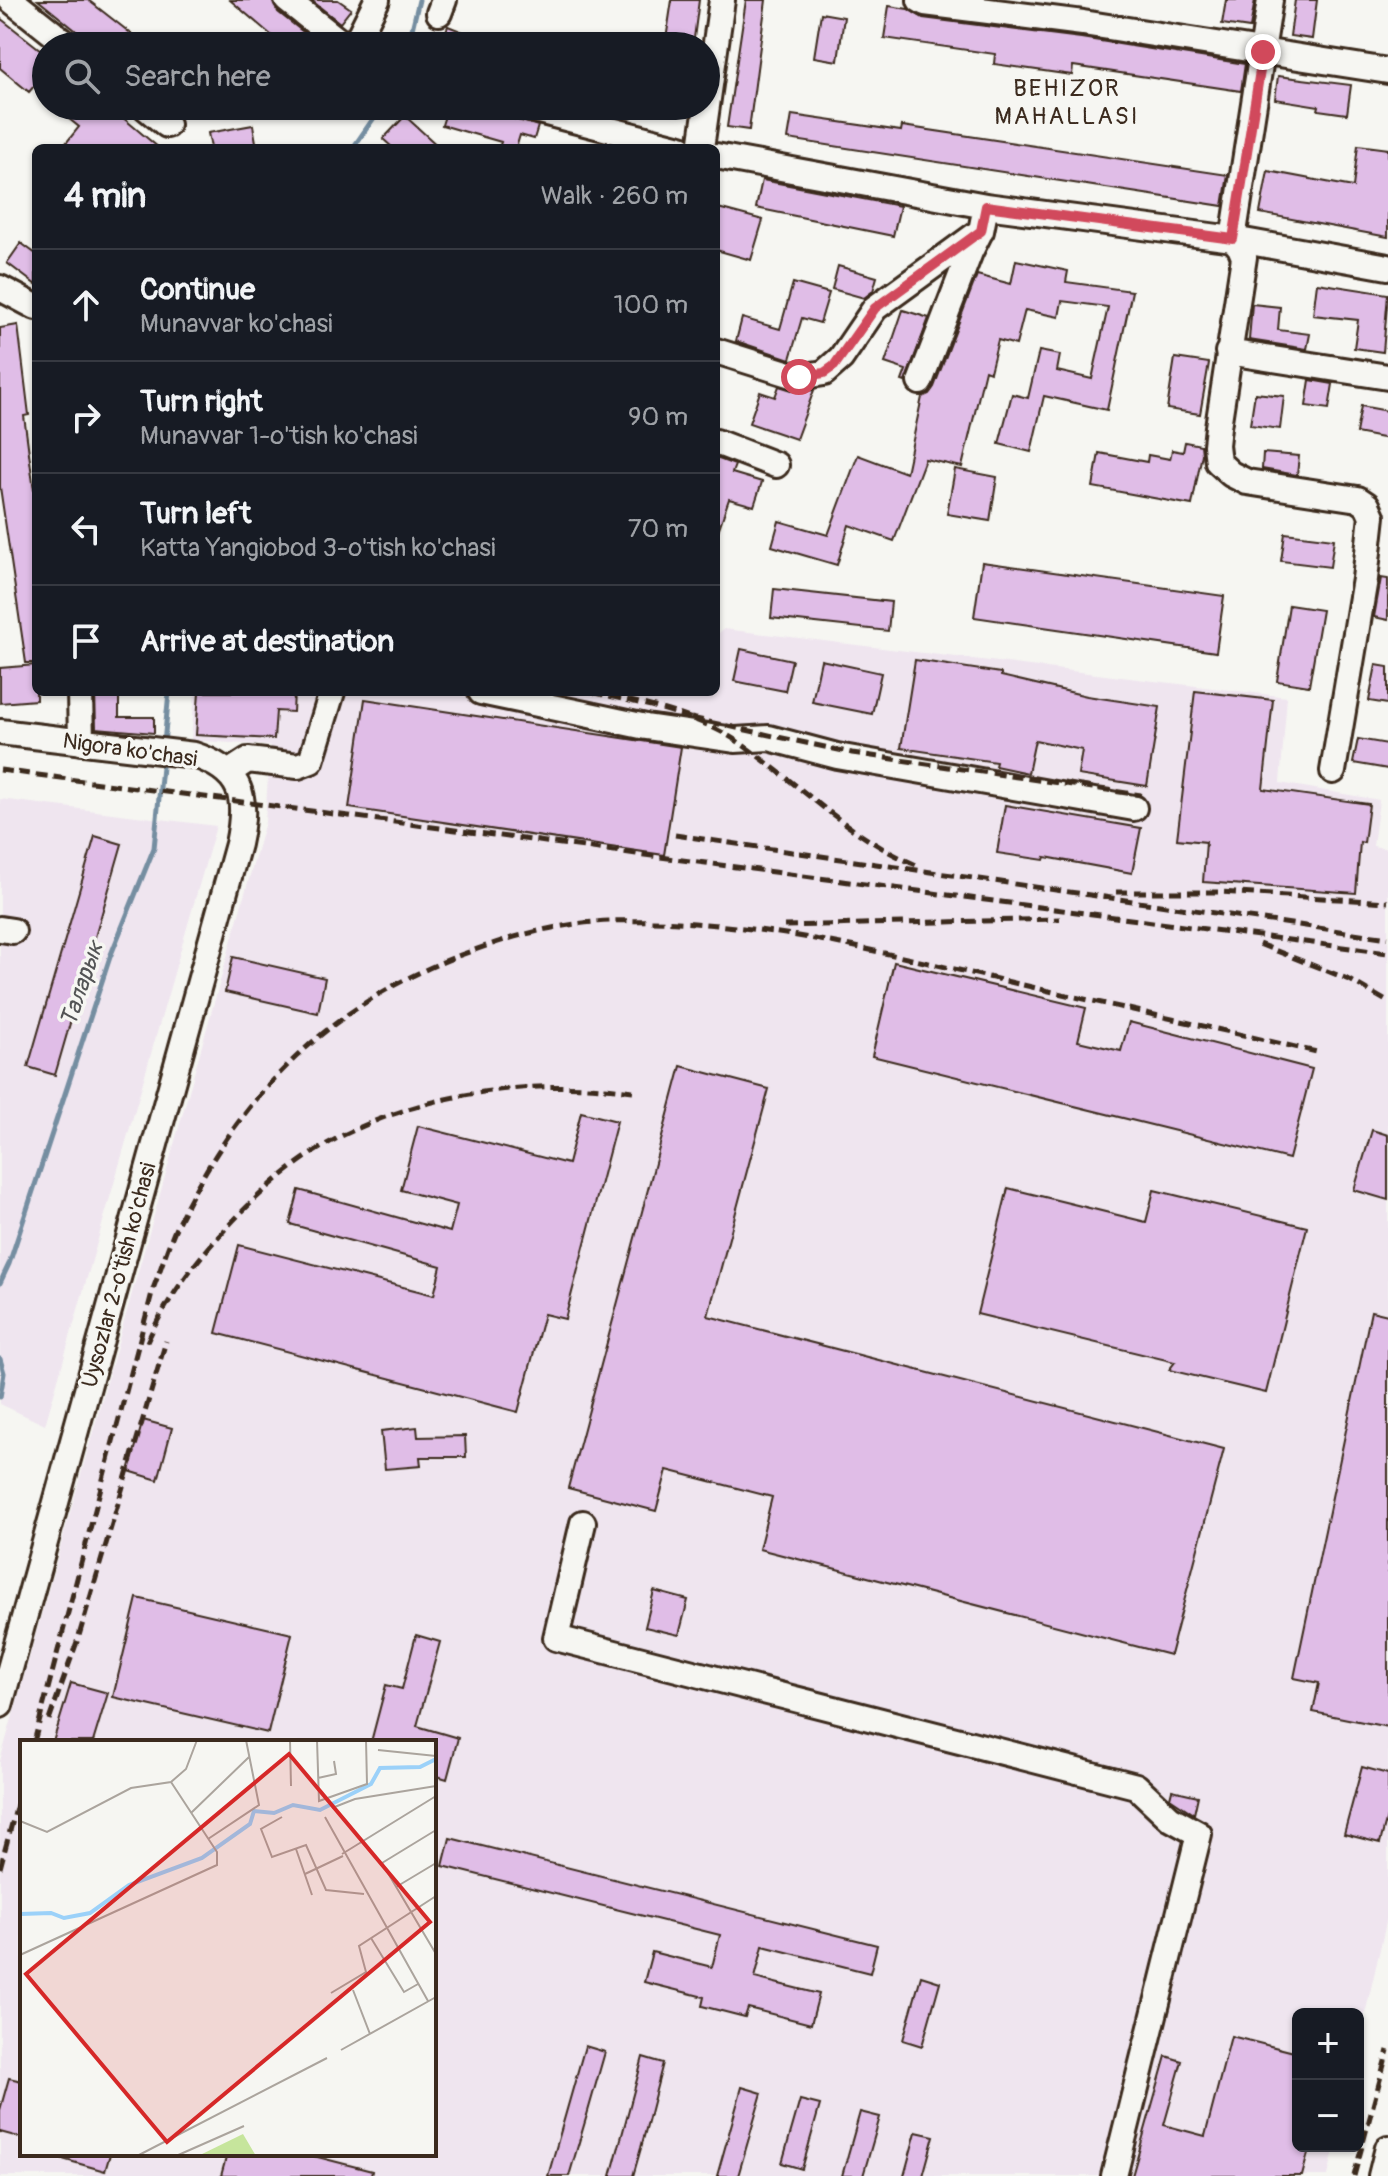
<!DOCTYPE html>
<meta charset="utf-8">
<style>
body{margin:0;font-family:Pangolin,sans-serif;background:#20242c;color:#f1f3f6}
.controls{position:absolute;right:24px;bottom:24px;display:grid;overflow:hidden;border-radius:12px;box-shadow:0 2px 6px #0004}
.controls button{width:72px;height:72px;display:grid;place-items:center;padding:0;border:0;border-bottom:2px solid #363941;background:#171b24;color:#f1f3f6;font:40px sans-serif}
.stop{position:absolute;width:24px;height:24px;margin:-18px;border:6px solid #d1495b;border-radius:50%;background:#fff}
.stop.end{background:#d1495b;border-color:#fff;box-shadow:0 2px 8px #0008}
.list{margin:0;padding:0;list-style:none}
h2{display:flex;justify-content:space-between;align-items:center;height:104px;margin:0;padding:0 32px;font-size:34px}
h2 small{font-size:26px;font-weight:400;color:#9ea1a6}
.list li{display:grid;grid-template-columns:52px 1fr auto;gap:24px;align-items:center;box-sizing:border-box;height:112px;padding:0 32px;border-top:2px solid #363941}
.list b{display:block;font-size:30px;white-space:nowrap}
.list p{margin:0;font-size:26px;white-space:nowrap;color:#9ea1a6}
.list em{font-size:26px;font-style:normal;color:#9ea1a6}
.icon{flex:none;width:44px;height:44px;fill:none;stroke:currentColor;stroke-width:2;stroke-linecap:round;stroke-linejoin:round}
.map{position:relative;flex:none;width:1388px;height:2176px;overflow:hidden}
.search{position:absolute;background:#171b24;box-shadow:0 2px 6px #0004;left:32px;top:32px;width:688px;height:88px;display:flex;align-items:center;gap:20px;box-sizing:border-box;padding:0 28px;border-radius:44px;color:#9ea1a6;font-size:30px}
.panel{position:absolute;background:#171b24;box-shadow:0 2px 6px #0004;left:32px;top:144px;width:688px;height:552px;border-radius:12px}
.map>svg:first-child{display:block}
.built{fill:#efe5ef;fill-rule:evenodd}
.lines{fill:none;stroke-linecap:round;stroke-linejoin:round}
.stream{stroke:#758ea1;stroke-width:5}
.building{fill:#e0bde7;stroke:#3b2a1e;stroke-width:2}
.minor-casing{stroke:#3b2a1e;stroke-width:30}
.minor{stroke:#f6f6f2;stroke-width:24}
.rail{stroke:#3b2a1e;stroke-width:5;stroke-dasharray:12 6;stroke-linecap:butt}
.route{stroke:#d1495b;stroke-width:10}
.labels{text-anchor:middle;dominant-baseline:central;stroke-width:7;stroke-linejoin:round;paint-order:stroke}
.street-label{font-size:22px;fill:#3b2a1e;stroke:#f6f6f2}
.neighbourhood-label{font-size:24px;letter-spacing:2px;fill:#3b2a1e;stroke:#f6f6f2}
.water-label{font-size:24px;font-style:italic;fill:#535455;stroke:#f6f6f2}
.inset-river{fill:none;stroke:#9bd1f9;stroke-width:4}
.inset-road{fill:none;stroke:#aba49d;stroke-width:2}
.view{fill:#d62828;fill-opacity:0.15;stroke:#d62828;stroke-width:4}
.inset-edge{fill:none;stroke:#3b2a1e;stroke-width:4}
</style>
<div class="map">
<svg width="1388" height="2176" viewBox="0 0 1388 2176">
<rect width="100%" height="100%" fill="#f6f6f2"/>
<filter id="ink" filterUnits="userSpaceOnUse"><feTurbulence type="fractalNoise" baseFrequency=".0125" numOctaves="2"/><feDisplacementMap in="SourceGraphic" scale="16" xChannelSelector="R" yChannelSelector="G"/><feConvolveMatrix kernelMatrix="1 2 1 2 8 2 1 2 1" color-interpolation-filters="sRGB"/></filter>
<g filter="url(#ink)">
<path class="built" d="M724 629 1287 697 1280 783 1379 800 1373 846 1388 849V1914L1358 2045V2014H1298V2146H1335L1328 2176H0V1761L265 822 270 746 191 740 195 692H620L631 695 635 692H716V635ZM22 1742H434V2154H22Z
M0 799 216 826 45 1425 0 1404Z"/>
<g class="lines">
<path class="stream" d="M408 46 419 0
M353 148 382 106
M164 743 169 692
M0 1283 9 1264 110 957 154 848 163 757
M0 1359 4 1373 0 1397"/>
</g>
<path class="building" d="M38 0H88L147 46H95Z
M230 0H272L278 12 312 39 307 46H284Z
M311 0H338L351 9 340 23Z
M672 0H699L693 46H665Z
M746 0H766L749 130 727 127Z
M1226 0H1255L1250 28 1222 24Z
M1295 0H1317L1312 39 1290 36Z
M889 6 908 9 923 18 1081 38 1245 64 1241 91 1073 66 1072 75 994 64 995 54 884 38Z
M821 13 844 17 838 61 814 57Z
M0 18 46 54V72L29 92 0 68Z
M448 26 496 45 495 46H440Z
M1278 76 1351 85 1347 114 1318 110 1319 106 1275 99Z
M53 106H109L159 148H62L79 127Z
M448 106H504L509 117 538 126 534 139 520 135 516 148H499L501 142 442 125Z
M792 115 901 131 902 126 1228 175 1223 206 788 139Z
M405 116 440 148H393L383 139Z
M253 125 257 148H211L208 133Z
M1358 145 1388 149V237L1260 213 1268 171 1353 187Z
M762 180 900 206 893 236 756 208Z
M718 208 763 220 751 260 716 250Z
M21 243 36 254V285L7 263Z
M1016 260 1068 271 1066 282 1132 291 1107 410 1044 396 1031 452 999 444 1012 394 1028 398 1039 351 1060 355 1057 371 1092 379 1108 307 1062 301 1059 317 1025 310 1016 345 998 340 990 372 985 370 962 467 925 459 894 541 849 525 837 565 772 546 779 521 828 535 858 455 906 473 922 397 929 394 934 387 977 275 1011 284Z
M838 266 877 277 873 291 864 298 832 289Z
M793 283 829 293 820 323 802 318 790 359 736 341 742 318 780 329Z
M1317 283 1388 294 1383 352 1354 348 1358 320 1313 315Z
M1252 304 1280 307 1278 330 1310 334 1307 349 1249 340Z
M903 310 929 318 905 382 902 381 906 370 885 363Z
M18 325 29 415 24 416 36 505V663H26L0 487V328Z
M1175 358 1209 363 1200 414 1167 409Z
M1310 380 1333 384 1329 409 1306 406Z
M779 386 795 391 814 390 796 439 749 423 760 392 775 397Z
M1255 393 1284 396 1280 429 1250 425Z
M1361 406 1388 411V439L1356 433Z
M1185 442 1201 445 1202 454 1192 505 1093 487 1099 453 1147 462 1148 455 1170 459 1172 450 1183 452Z
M1263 453 1299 456 1297 475 1262 469Z
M716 458 735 465 732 473 762 482 754 506 729 499 718 531H716Z
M955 469 997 477 990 521 947 514Z
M1285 533 1334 539 1330 567 1281 561Z
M982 562 1224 596 1216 652 974 617Z
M1381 578 1388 579V620L1374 617Z
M774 589 891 602 888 631 771 618Z
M1289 605 1322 610 1309 686 1277 681Z
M741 649 792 660 785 691 734 681Z
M821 660 881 673 872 714 812 702Z
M915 660 1001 673V676L1087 696 1160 707 1147 786 1078 775 1082 750 1035 740 1028 773 995 766 996 762 901 748Z
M36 665V700L0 703V668Z
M1376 665 1388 667V704L1369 701Z
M1195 691 1273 700 1263 789 1369 804 1364 843 1360 842 1356 893 1203 882 1206 842 1177 839Z
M95 692H119V717H154V733L96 728Z
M199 692H294L293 712 276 711 274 739 196 735Z
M365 699 681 747 664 855 349 808Z
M1358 739 1388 744V769L1353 763Z
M1005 805 1141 828 1132 873 1045 857 1044 860 997 853Z
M95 836 122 844 55 1075 28 1067Z
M233 957 325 978 318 1013 225 992Z
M894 962 1086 1008 1078 1041 1121 1051 1129 1022 1312 1069 1289 1159 872 1056Z
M681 1066 769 1089 708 1316 1224 1449 1170 1655 759 1549 772 1497 667 1470 656 1511 568 1488Z
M581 1112 617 1121 565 1319 544 1314 518 1412 216 1333 239 1245 434 1295 441 1266 290 1224 299 1190 450 1232 457 1205 401 1190 418 1126 568 1164Z
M1372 1130 1388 1135V1200L1354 1190Z
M1008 1188 1146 1222 1154 1190 1307 1227 1266 1393 1169 1370 1175 1362 977 1314Z
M1371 1311 1388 1315V1727L1313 1712 1319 1683 1294 1678Z
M143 1420 172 1428 158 1480 129 1471Z
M417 1427 418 1437 465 1436 466 1457H420L421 1466 385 1469 381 1431Z
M654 1591 688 1600 679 1635 645 1627Z
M137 1598 292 1634 268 1733 113 1697Z
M416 1635 440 1642 417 1726 458 1738 447 1779 434 1775V1742H371L386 1685 402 1689Z
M71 1683 108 1693 93 1742H53Z
M1362 1767 1388 1774V1813L1380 1843 1344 1834Z
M1172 1790 1198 1796 1194 1814 1170 1798Z
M450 1838 877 1945 870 1973 763 1946 755 1978 819 1994 811 2024 748 2008 745 2017 702 2006 704 1997 644 1982 652 1952 712 1967 720 1935 443 1866Z
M921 1976 940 1982 922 2046 903 2040Z
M1231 2036 1298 2053V2146H1310L1302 2176H1132L1166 2056 1182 2061 1164 2125 1205 2136Z
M585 2046 605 2052 587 2115 569 2176H548Z
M643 2057 663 2063 641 2148 633 2176H611Z
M9 2078 22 2081V2138L0 2132V2110Z
M742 2087 762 2093 738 2176H717Z
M800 2100 820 2105 802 2169 782 2163Z
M860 2112 880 2117 863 2176H842Z
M916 2132 934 2136 923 2176H904Z
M60 2154H110L105 2171 59 2158Z
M227 2154H306L372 2171 371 2176H221Z"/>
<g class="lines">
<g class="minor-casing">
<path id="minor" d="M11 0 69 46
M287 0 345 46
M920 0 925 3 1083 23 1388 71
M1270 0 1233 239 1240 247 1244 257 1218 427 1216 445 1218 462 1231 474 1247 482 1358 499 1367 505 1372 516 1365 579 1333 771
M439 13 444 0
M354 46 377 0
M144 106 167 125
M519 106 681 148
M701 148 722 0
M716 156 986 206 1233 239 1388 267
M0 288 36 307
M716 351 799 377 824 373 841 358 875 308 981 231 986 206
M1228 352 1388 377
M920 382 970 252 980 232
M716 442 776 465
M80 692 81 742
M481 692 646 727 735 740 769 738 837 756 1134 808
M0 732 194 755C243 771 248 797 238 844L0 1705
M228 773 248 760 298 766 311 761 332 692
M0 929 13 931
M583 1523 556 1638 1136 1786 1170 1818 1199 1834 1114 2176
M1381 2176 1388 2148"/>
</g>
<use href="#minor" class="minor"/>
<path class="rail" d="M592 692C641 704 694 713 737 741 799 783 849 838 919 866
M691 718 852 753 1141 795
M0 770 1388 953
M675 835 1388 938
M1116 892H1221L1388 902
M784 926 1060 919
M1259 944 1350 980 1388 1002
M147 1342C165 1303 190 1268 219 1236 256 1195 301 1154 352 1131 439 1090 538 1079 633 1091
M49 1720 78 1639 166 1341
M34 1742 153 1289C162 1266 169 1241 180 1219 240 1096 329 1005 458 956 506 938 557 923 609 921 736 917 861 947 984 976 1096 1002 1209 1027 1321 1053
M0 1868 22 1786
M1354 2176 1388 2050"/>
</g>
</g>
<g class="lines" filter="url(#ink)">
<path class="route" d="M799 377 824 373 834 366 875 308 981 231 986 206 1233 239 1263 52"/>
</g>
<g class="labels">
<g class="street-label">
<text transform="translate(130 750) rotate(8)">Nigora ko'chasi</text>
<text transform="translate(119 1275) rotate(-75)">Uysozlar 2-o'tish ko'chasi</text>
</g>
<g class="neighbourhood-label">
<text x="1067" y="88">BEHIZOR<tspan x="1067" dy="28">MAHALLASI</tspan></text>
</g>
<g class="water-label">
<text transform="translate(82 984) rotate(-71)">Таларык</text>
</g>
</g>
<g transform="translate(20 1740)">
<rect width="416" height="416" fill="#f6f6f2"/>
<path d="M223 394 236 416H178Z" fill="#c6e59c"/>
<path class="inset-river" d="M0 174 31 173 44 178 70 173 109 145 182 118 230 84 234 71 254 73 273 65 300 70 351 44 360 28 400 27 416 19"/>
<path class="inset-road" d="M270 0 271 46M297 0 299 61 347 44 346 0M358 10 416 16M298 38 316 34 314 21M312 68 335 59 416 46M171 73 229 17M262 77 241 89 252 117 286 105 306 150 344 154M305 77 408 261M0 81 27 92 111 48 151 42 166 29 177 0M416 90 362 123 416 214M188 99 239 65 226 0M276 109 292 155M322 114 416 56M285 134 323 116M376 147 416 123M351 198 384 252 398 244M0 215 197 125V112L151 42M333 250 350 294M311 253 346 232 339 206 416 156M321 310 416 257M117 416 307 318M156 416 224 386"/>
<path class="view" d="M269 14 410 182 147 402 6 234Z"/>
<rect width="416" height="416" class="inset-edge"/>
</g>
</svg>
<div class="controls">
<button>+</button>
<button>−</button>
</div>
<div class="stop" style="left:799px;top:377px"></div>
<div class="stop end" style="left:1263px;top:52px"></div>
<div class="search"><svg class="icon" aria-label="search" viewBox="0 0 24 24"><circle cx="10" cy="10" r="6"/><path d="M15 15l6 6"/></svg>Search here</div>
<section class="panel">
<h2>4 min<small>Walk · 260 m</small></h2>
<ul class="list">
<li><svg class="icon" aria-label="ahead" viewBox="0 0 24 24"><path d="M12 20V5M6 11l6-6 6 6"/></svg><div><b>Continue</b><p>Munavvar ko'chasi</p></div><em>100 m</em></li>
<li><svg class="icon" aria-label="right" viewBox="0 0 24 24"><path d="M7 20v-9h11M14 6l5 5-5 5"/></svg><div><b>Turn right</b><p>Munavvar 1-o'tish ko'chasi</p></div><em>90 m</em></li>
<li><svg class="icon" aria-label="left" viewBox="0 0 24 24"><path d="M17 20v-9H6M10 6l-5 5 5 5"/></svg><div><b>Turn left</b><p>Katta Yangiobod 3-o'tish ko'chasi</p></div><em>70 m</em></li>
<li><svg class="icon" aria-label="arrive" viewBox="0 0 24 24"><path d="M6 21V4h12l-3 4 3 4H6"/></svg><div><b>Arrive at destination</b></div></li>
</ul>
</section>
</div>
